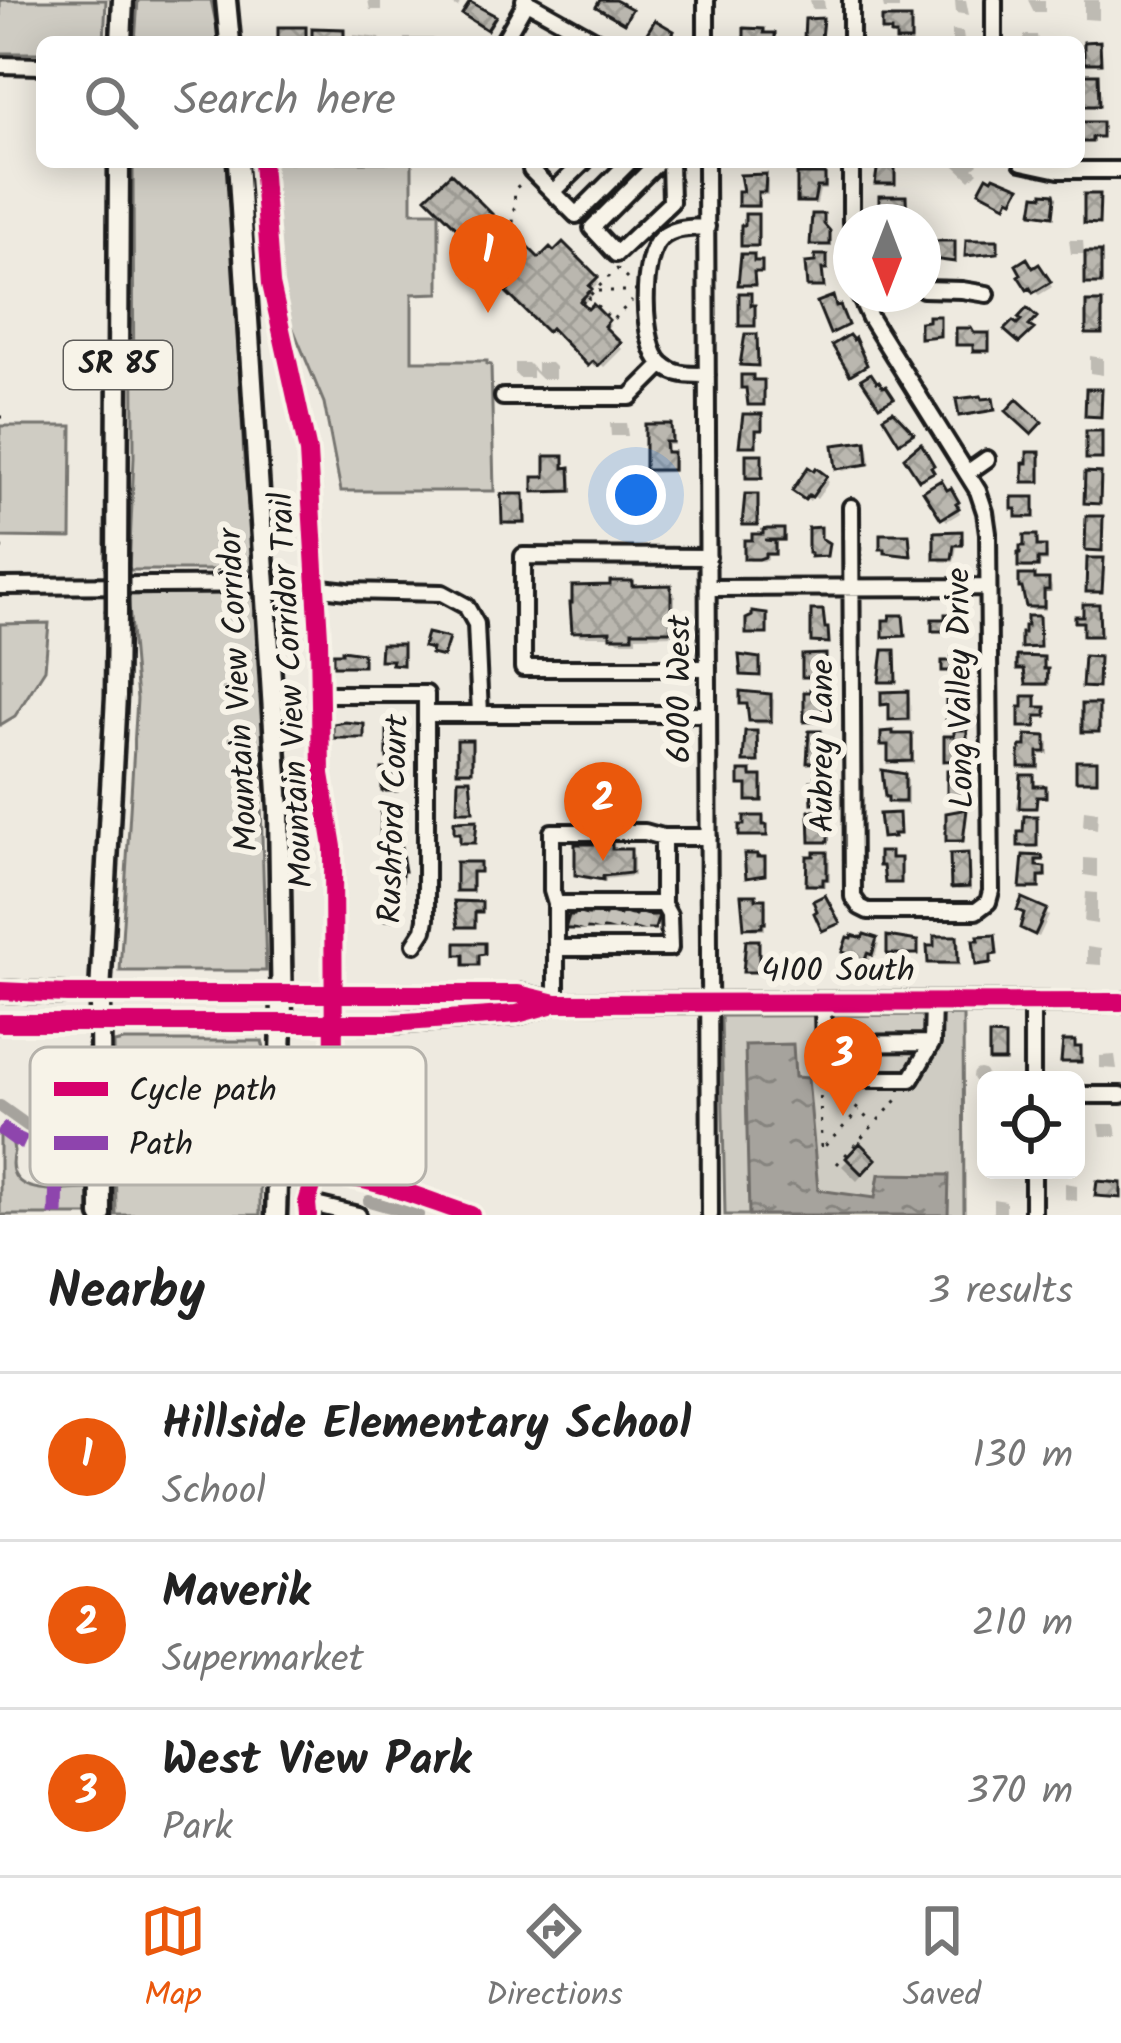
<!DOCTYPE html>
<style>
body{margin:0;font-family:Kalam,sans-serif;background:#f6f6f6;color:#222}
.controls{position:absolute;right:36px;bottom:36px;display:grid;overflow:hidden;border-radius:18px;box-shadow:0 6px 30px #0003}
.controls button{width:108px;height:108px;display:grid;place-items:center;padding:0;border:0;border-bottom:3px solid #e0e0e0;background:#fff;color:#222;font:60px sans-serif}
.compass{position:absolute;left:833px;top:204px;width:108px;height:108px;border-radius:50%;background:#fff;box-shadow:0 6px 30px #0003;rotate:180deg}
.you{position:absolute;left:636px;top:495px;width:42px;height:42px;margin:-30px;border:9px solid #fff;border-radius:50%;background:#1a73e8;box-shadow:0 0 0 18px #1a73e833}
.badge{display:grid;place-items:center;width:78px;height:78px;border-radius:50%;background:#ea580c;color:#fff;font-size:39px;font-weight:700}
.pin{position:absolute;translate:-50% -99px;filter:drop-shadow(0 3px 6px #0008)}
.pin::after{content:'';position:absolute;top:63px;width:42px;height:36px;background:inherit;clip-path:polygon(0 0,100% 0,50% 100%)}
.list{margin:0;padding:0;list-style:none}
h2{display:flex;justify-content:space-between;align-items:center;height:156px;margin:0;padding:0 48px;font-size:51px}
h2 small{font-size:39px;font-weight:400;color:#767676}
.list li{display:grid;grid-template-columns:78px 1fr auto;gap:36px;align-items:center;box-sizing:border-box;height:168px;padding:0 48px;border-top:3px solid #e0e0e0}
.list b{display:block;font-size:45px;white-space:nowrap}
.list p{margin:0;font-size:39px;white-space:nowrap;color:#767676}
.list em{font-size:39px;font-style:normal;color:#767676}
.icon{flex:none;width:66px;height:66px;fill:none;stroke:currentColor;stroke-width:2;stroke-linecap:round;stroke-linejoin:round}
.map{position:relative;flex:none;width:1121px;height:1215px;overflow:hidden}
.search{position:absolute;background:#fff;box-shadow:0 6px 30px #0003;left:36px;right:36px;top:36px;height:132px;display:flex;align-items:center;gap:30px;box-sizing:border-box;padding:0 42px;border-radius:18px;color:#767676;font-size:45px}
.sheet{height:660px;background:#fff}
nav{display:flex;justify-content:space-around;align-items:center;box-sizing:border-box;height:168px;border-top:3px solid #e0e0e0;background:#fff;font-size:33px;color:#767676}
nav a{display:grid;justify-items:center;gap:6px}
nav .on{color:#ea580c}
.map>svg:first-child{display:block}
.green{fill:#cfccc3;stroke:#767470;stroke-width:3}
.water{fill:url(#water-ripples);stroke:#6f6d69;stroke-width:3}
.shadow{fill:#0003}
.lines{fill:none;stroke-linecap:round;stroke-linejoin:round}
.canal{stroke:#a6a39d;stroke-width:12}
.building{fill:url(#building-cross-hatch);stroke:#1c1c1c;stroke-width:3}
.minor-tunnel{stroke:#c4c1b9;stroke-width:14;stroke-dasharray:14 7;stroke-linecap:butt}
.minor-casing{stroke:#1c1c1c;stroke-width:22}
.major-casing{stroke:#1c1c1c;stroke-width:26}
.highway-casing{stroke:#1c1c1c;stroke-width:27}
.path{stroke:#1c1c1c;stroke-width:3;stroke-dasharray:3 9;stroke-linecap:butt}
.minor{stroke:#f7f3e8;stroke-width:14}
.major{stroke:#f7f3e8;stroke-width:16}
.highway{stroke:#f7f3e8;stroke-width:18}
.highway-bridge-casing{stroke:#1c1c1c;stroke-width:27;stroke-linecap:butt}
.highway-bridge{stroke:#f7f3e8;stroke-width:18}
.quiet{stroke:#8e44ad;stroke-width:15;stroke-dasharray:30 15;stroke-linecap:butt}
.cycleway-casing{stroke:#f7f3e8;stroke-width:26}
.cycleway{stroke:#d6006c;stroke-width:18}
.labels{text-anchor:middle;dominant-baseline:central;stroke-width:12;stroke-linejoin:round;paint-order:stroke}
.shield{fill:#f7f3e8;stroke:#5e5c59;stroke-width:3}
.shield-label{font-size:30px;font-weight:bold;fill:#1c1c1c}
.street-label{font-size:33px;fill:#1c1c1c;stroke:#f7f3e8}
.key{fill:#f7f3e8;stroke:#b5b2ab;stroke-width:3}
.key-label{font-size:33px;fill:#1c1c1c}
</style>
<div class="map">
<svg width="1121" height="1215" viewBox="0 0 1121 1215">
<defs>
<pattern id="water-ripples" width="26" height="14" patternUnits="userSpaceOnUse" patternTransform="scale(3)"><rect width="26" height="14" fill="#a6a39d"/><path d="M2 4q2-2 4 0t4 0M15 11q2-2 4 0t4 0" fill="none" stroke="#86847f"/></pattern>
<pattern id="building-cross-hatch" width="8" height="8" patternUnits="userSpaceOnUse" patternTransform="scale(3)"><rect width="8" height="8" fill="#bab7af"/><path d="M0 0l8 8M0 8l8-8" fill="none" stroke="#9f9d96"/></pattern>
</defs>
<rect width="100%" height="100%" fill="#eeeae0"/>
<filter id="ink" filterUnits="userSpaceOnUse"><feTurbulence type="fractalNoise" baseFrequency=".00833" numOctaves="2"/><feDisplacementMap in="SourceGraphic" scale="24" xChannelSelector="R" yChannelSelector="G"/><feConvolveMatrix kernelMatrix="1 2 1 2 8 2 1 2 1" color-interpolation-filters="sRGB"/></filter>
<g filter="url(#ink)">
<path class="green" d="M0 0H106L104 42H42V53H0Z
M138 0H211L220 42H135Z
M133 162H228L244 458 254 570H129L134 457Z
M271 162H412V212H439V293L412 294V361H487V364L491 365 494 491H341L324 403 279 295Z
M0 426H72L71 538 0 537Z
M256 593 264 715 261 802 266 971H120L137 699 128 595Z
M49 623 45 669 15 716 0 725V624Z
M963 1015 964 1215H725L721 1016Z
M124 1041H262L264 1048 260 1066V1215H116L114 1043Z
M0 1131 12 1139 14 1151C0 1201 65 1189 89 1189V1215H0Z"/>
<path class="water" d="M793 1044 795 1077 808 1078 818 1190 875 1198 879 1174 949 1175 948 1215H749L745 1045Z"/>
<path class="shadow" d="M368 0H381V10H370Z
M444 0H462L458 8Z
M810 0H824L825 9H812Z
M882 0H899V9H884Z
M955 0H966L969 15 956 13Z
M1028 0H1045V12H1034Z
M1084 0H1099V20L1084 19Z
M952 30 963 32 964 42H952Z
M354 35 380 38 382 42H354Z
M1024 35H1037L1038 42H1024Z
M404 38H433L435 42H404Z
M747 162H773L774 167H751Z
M956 162H976L978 164 973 168 978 172 970 180 953 164Z
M451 177 505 231 494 242 539 263 554 256 563 246 599 282 590 291 593 295 581 306 588 313 593 308 610 325 605 331 622 349 604 367 599 362 594 367 556 330 552 334 511 292 515 287 501 248 494 242 484 251 431 197Z
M764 177 768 181V195H760V208H744L741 204Z
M823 177 827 180V190H820L817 204H804L800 201Z
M1069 240H1083L1084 254H1071Z
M1033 271 1042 272 1052 287 1039 295 1030 288Z
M1090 356 1103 358V375L1090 373Z
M515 363H528L537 372V363H551L555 367V379H541L532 370V378H519L515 374Z
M610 423H626L628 436H611Z
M670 427 674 431V445H668V455L675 459V472L652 473 648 469Z
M865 444 869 447 871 465 843 471 839 467Z
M563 459 566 462V471L573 474V493L540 494 536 490 548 480Z
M816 472 829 482 817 499 813 496 810 501 799 494Z
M948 493 954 495 961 506 958 508 960 513 947 521 943 517Z
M523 497 527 500V525H508L505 522Z
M782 532 786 536V542H777V556H768V560L764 561H750L747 558V543Z
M960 534 964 538V547H957L954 562H941L937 558Z
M1035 538 1039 542V549L1048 553V562H1041L1040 569H1024L1021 566Z
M1037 582H1048L1052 586V592H1046V610H1032L1028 606Z
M631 584 636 589 670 588 675 594V635L636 636V641H619L613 636H580L575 630Z
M1043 660 1050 676V686H1033L1027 671 1020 668Z
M823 692 827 695 824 724H810L807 720Z
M907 694 910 698 911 722H896L892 718V707L884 703Z
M770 696 774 700 773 724H756L752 720 749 707 743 703Z
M910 737 914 740V764H895L892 760 891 748 884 744Z
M1045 739 1049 742V755H1040V770H1026L1022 766Z
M904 776 908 780V805H895L888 796Z
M1084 810 1098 812 1097 829 1083 826Z
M610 847 615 852H630L634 855V876L606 879V882L582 878 578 874Z
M826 855 830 858V881H826V887H813L809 884Z
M966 856 970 860 971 890H958L954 887Z
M1035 858 1039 862V869L1047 874V878H1041V890H1026L1023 886Z
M1084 858 1097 859V877L1084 875Z
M1086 892 1097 893V924L1084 922Z
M759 902 767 905V925H765V930H751L747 926Z
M1045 912 1049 916 1039 937 1027 931Z
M956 939 960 942V966L934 965 931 961Z
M875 941 879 944 875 956 871 955 867 966 848 958Z
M1087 947 1101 949V965L1087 964Z
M1115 1055 1117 1069 1100 1068V1056Z
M973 1076a7 7 0 1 1 14 0a7 7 0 1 1-14 0Z
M1076 1123 1087 1125V1136H1076Z
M1099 1124H1115L1117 1136H1101Z
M860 1148 875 1162 857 1181 842 1166Z
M1065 1183 1077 1185V1201L1065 1199Z
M993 1199 1006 1201V1215L993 1213Z"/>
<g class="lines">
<path class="canal" d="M0 1106 28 1126 89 1145
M369 1201 418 1215"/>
</g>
<path class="building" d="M600 0H615L632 9 624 23 596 7Z
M470 2 496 16 487 30 462 14Z
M823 18 821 39H804L805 19Z
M882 18H911V41H896V35H891V31H882Z
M655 20 674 31 668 42 658 39 651 42 644 38Z
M278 27H306V42H278Z
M312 28 344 29V42H312Z
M744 28 764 29V33H775V42H744Z
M1100 41 1101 63H1084V42Z
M1081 74H1098L1099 106H1082Z
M1079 122H1102V137H1092V142H1079Z
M878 163H895V184H875Z
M451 173 504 226 493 237 500 243 512 231 539 258 550 247 554 251 563 242 598 277 589 286 592 289 580 301 588 309 593 304 609 320 604 326 621 343 598 366 593 361 588 366 551 328 547 332 506 292 511 287 489 265 495 259 490 255 497 248 489 240 479 250 426 197Z
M766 174 765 192H758V206H738V191H743L740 175Z
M797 174H825V187H817L814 202H797Z
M987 176 992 179 994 176 1020 187 1013 200 1009 198 1006 205 979 191Z
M1043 193 1054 194 1055 198 1053 216 1032 213 1035 195 1043 196Z
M1084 194H1100L1099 224 1084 223Z
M879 196H906L907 222H890V216H886V208H879Z
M745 214H758V246H741V225H745Z
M812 214H824V224L830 231V245H810Z
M966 240H998V253L965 256Z
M931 241H955V262L932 259Z
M1085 252H1101V284H1085Z
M741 254H754V261H762V272H754L755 285H738Z
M815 255H827V269H822L824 287H807L805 263 815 262Z
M1027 258 1033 268 1039 264 1051 282 1033 293 1030 288 1027 290 1018 276 1021 274 1016 265Z
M739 293H751V305H755V326H739Z
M833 296 836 306 840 305 848 325 830 334 817 302Z
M1086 302H1102V334H1086Z
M1027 308 1037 317 1029 326 1034 329 1019 343 1004 330 1013 321 1017 324 1021 320 1018 318Z
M928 316H940V336L920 338V322L928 321Z
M956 328H971L974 333H989V351H973V345H956Z
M745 334H757L758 366 740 365Z
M849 335 853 340 855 338 867 365 850 375 832 345Z
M871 373 877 382 879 381 883 387 886 386 894 398 879 406 861 379Z
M741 375H753V380H764V405H748L746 388H741Z
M1086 389H1102L1101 417 1085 416Z
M981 396 982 399 993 398 995 410 959 416 956 399Z
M1017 399 1042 422 1031 434 1006 411Z
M893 411 914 433 899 443 883 417Z
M743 414H762V430H756V446H739Z
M645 424H671L672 442H665L666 452H673V470H645Z
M1086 431H1102V459H1086Z
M866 441 868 464 836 469 833 445Z
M921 443 934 465 931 467 934 472 919 480 904 457Z
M1027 452H1040V482H1023V463H1027Z
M746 454H762V478H746Z
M545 456H564V468L570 467 571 491 533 492V477H545Z
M808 467 814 471 816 468 827 476 812 497 809 495 805 500 792 491Z
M1085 472 1101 473 1100 504 1084 503Z
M941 480 947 490 951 488 959 502 956 504 959 508 941 519 923 491Z
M501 494H524L525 523H502Z
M745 494H758V525H742Z
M1012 497H1034V517H1016V509H1012Z
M1086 516H1103L1102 551 1085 550Z
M821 527V538L829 543 827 556 811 557V553H808V528Z
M767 529H784V540H765L775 541V554H765V557L759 559H744V540H752V534H763V530Z
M962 531V545H954L952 559H934V532Z
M880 534H909L911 556 885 553V549H880Z
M1024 535H1037V546H1046V559H1038V567H1018V553H1020V546H1024Z
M1087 558H1104L1102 592H1086Z
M1019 575H1035V579H1049V590H1044V607H1026L1022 588H1019Z
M610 581H632V586L671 585V631H632V637H610V631L572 632 570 603H572V586L610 585Z
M1083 604H1099L1100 636H1083V622H1075V616H1083Z
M811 610H823L825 628H828L829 643 811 642Z
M752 612 767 614V634H746V619L752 616Z
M945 614H963L964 631H932V619H945Z
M890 615H903L905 636 883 637V620H889Z
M1027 616H1039L1040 647 1021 648V633H1024V626H1027Z
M427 633 449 638 443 657 431 654 432 649 423 647Z
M381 644H403V665L391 664 392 660H380Z
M342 650 363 653V666H333V653H342Z
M883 650H895L896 682H879Z
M952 650H967L969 682H953L952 671H942V661H952Z
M826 654V671H820V677H802V655Z
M739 655 760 658V676L741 675Z
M1017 656 1044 657V669H1048L1047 684H1026L1024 669H1017Z
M1084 656 1099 657 1098 688 1082 687Z
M810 689H825L821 721 804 722V692H810Z
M946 690H959V700H961V707H965V722L946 721Z
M740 691 771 694V721H749L747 704H740Z
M908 691V719L889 720V704L881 705V692Z
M1023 696H1036V707H1046V716H1036V727H1019V707H1023Z
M1082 704H1099V732H1082Z
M345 722 364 724V738H333V724Z
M387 726H402V758H387Z
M954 730H967V743H961V760L944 761V736H954Z
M745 731H757L758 762H743Z
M809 731H821V741H824V749H826V762L807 763Z
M893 731V734H912V761L888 762V745H881V732Z
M1026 735 1046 736V752H1038V767H1019V754L1021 746H1026Z
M457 740H472V771H457Z
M1076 761H1097V781H1076Z
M382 769H402V781H397V791H382Z
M827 769 829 801 812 803 811 781H815V770Z
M882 770 905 774V802H888V797H885Z
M947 770H960V780H964V788H967V802L947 801Z
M739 771H751V776H762V801H747V785H739Z
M1021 775H1034V786H1046V797H1037L1036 808H1019Z
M458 779H470L473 811H457Z
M381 808H396L398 840H380Z
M967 809 963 841H946V813Z
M809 811H821L824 828H828V842H810Z
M899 813 900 834H893L894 837 882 838 879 814Z
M744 816H763V825H767V836H739V825H744Z
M1024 816H1037V846H1018V832H1023Z
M477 820 475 843H460V833H454V821Z
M575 844H612V849H631V873L603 876V880L575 875Z
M388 848H401L405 871H402V880H388Z
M814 852H827V879H823V885H806L807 856H814Z
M879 852H891V858H901V883H885L883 866H879Z
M968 853 969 887 951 888 950 854Z
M744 854H757V857H765V875L746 878Z
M1023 855 1042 856 1043 860H1036V866L1045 867V876H1039V888H1020Z
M456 862H480V872H472V891H456Z
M387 889H398L400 920H385Z
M741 895H756V899H765V923H762V927L744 928Z
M825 895 840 923 822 931 814 913 817 911 813 901Z
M1022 898 1047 909 1035 935 1020 928 1024 913 1017 910Z
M454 901 482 902V912H475V927H458Z
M569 915H659L655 929H565Z
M864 934 877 938 872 955 867 953 864 965 844 959 846 953 842 952 847 937 851 938 852 935 862 938Z
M995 935 997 954 991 955V963L976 965 973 940H979L978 936Z
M887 936 918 941V954H887Z
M934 936H957L958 963H928L927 946H934Z
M746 940H759V972H743Z
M456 943H485V954L479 955V965H464V955H456Z
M989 1035 1005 1036V1061H989Z
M1063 1041H1075V1047H1081V1062H1061Z
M860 1143 876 1159 862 1174 846 1158Z
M1097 1181 1121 1183V1198L1095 1196Z"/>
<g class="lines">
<path class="minor-tunnel" d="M579 929 583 915
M594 929 598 915
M610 929 614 915
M624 929 629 915
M640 929 644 915"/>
<g class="minor-casing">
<path id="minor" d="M524 0 599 42
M706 0V42
M851 0V42
M503 42 527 0
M994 42V0
M0 65 42 66
M540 162 531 170 576 215 629 162
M658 162 592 228 616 254 671 202 670 162
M706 162 710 1215
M851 162V222
M1022 162 1059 170H1121
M553 192 584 162
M707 227C690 228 674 227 661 238 640 257 641 346 662 364 675 376 691 375 707 375
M923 289 962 290 987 294
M864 305 891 294
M503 397H630L662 365
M967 473 987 459
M851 507 853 897 860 907 868 911H976L988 902 991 891 988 533 985 512 978 491 870 318 859 294
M708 557 523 556V668H708
M0 586 289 584 347 591 442 593 466 606 476 624 480 714
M708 588 988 587
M320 694H426V919L424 930 415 944
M426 714H708
M556 904H663
M556 948H670L669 915 663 904V837
M823 1002 824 1057 852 1079H911L932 1043 933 1002
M1032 1002V1080
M556 1003V904L552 891V832H645L663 837H709
M823 1044 932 1043
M1076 1095H1121
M1033 1170V1215
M307 1203 358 1215"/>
</g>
<g class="major-casing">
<path id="major" d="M0 991 67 994H518L556 1003 1121 1002
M0 1023H392L517 1014 555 1003"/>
</g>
<g class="highway-casing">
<path id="highway" d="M226 0 230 42
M121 42 123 0
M238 162 264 570
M117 567 119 162
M267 615 279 809 282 1023 276 1215
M101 1215 100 993 116 696 117 612"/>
</g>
<path class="path" d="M496 239 513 224 515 189 526 179
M598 291H636
M588 297 611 319
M582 303 617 269 632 284
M605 327 632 301
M0 417H11
M0 548 11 549
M820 1072 821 1150 859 1111
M847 1099 872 1123
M837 1164 897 1100"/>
<use href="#minor" class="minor"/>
<use href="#major" class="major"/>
<use href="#highway" class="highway"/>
<g class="highway-bridge-casing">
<path id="highway-bridge" d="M117 567V612
M264 570 267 615"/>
</g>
<use href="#highway-bridge" class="highway-bridge"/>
<path class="quiet" d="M0 1127 15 1138 51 1155 57 1170 56 1215"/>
<g class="cycleway-casing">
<path id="cycleway" d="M262 162 271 284 308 452 319 637 321 774 333 847 334 1092 326 1148 315 1176 307 1203 308 1215
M0 991 67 994H518L556 1003 1121 1002
M0 1023H392L517 1014 550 1005
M315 1176C361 1171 425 1200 471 1215"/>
</g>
<use href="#cycleway" class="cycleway"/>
</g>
</g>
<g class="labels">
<rect class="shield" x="64" y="341" width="108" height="48" rx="9"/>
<g class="shield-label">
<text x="118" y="365">SR 85</text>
</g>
<g class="street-label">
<text transform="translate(962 688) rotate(-91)">Long Valley Drive</text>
<text transform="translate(681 689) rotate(-90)">6000 West</text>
<text transform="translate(240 690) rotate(-93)">Mountain View Corridor</text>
<text transform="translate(293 690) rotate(-93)">Mountain View Corridor Trail</text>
<text transform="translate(824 746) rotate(-90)">Aubrey Lane</text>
<text transform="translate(395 819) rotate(-88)">Rushford Court</text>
<text x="838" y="972">4100 South</text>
</g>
</g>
<rect x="30" y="1047" width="396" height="138" rx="18" class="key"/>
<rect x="54" y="1082" width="54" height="14" fill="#d6006c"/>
<rect x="54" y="1136" width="54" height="14" fill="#8e44ad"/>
<g class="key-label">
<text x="129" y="1101">Cycle path</text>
<text x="129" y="1155">Path</text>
</g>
</svg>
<div class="controls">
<button><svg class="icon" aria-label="locate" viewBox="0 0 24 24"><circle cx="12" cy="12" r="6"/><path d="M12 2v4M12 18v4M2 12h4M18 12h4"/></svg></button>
</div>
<svg class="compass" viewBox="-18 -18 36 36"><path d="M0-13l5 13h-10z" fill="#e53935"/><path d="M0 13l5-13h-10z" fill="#767676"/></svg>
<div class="you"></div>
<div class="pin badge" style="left:488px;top:313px">1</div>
<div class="pin badge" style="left:603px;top:861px">2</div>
<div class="pin badge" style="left:843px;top:1116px">3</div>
<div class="search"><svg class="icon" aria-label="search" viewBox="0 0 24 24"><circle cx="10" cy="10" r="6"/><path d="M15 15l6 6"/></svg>Search here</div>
</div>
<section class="sheet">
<h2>Nearby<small>3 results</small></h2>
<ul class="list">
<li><span class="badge">1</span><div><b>Hillside Elementary School</b><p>School</p></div><em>130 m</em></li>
<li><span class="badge">2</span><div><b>Maverik</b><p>Supermarket</p></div><em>210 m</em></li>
<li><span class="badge">3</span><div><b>West View Park</b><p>Park</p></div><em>370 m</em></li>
</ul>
</section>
<nav>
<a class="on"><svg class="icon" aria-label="map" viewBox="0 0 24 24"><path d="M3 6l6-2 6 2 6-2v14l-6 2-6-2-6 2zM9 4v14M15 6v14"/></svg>Map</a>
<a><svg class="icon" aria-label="directions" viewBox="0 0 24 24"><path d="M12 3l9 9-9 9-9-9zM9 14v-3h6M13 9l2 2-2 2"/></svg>Directions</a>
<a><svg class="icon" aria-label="saved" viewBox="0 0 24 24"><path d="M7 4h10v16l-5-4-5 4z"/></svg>Saved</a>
</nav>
